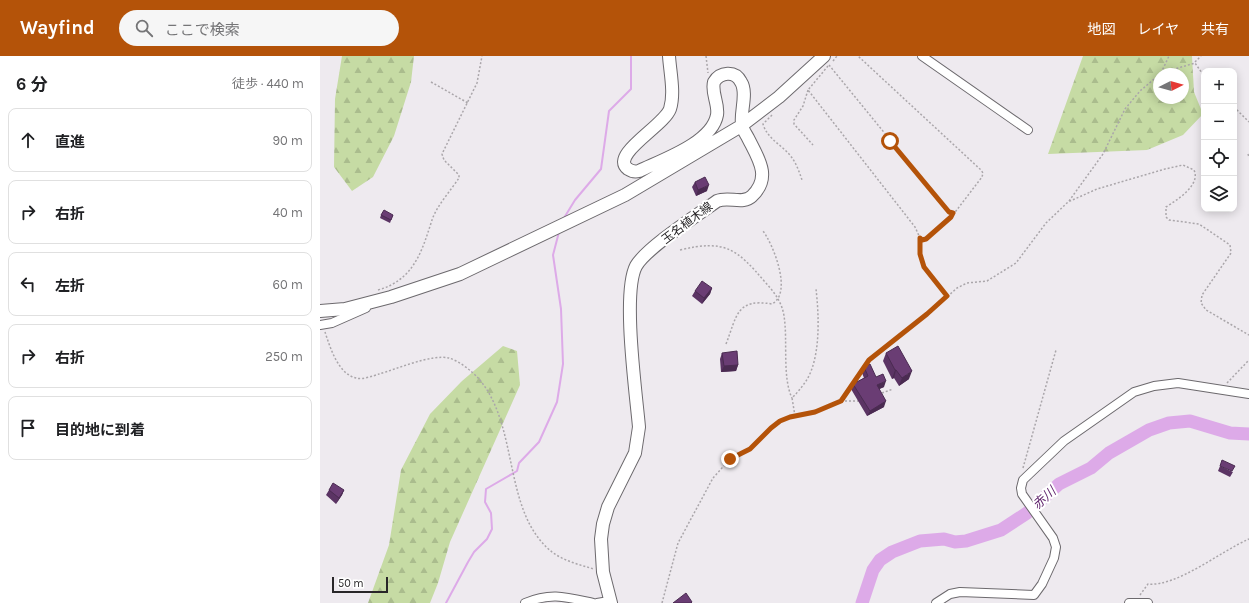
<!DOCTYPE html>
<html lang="ja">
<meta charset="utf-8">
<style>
body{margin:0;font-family:Karla,"Noto Sans JP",sans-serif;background:#f6f6f6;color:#202124}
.controls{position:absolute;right:12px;top:12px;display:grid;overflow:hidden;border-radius:8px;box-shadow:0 2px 10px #0003}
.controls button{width:36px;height:36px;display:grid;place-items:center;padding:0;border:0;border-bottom:1px solid #e0e0e0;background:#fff;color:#202124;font:20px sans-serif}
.compass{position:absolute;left:833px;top:12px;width:36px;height:36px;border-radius:50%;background:#fff;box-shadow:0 2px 10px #0003;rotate:84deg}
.scale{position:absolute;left:12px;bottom:10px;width:56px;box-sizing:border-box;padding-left:4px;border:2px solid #282628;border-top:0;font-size:11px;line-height:14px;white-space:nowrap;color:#282628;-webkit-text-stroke:3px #fff;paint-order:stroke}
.stop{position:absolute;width:12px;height:12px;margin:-9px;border:3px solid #b45309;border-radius:50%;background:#fff}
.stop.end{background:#b45309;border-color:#fff;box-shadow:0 1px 4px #0008}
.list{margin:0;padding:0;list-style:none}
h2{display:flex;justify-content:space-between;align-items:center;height:52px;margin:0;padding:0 16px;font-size:17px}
h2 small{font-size:13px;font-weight:400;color:#757577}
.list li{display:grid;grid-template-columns:26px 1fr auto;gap:12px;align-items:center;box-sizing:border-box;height:64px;margin:0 8px 8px;padding:0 8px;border:1px solid #e0e0e0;border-radius:8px}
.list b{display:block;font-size:15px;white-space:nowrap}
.list em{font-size:13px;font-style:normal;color:#757577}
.icon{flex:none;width:22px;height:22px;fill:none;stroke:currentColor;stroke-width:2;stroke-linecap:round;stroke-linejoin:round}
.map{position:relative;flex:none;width:929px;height:547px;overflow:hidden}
header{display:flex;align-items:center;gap:24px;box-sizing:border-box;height:56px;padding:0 20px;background:#b45309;color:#fff}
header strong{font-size:19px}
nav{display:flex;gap:22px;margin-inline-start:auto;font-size:14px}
.search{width:280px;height:36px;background:#f6f6f6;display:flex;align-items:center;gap:10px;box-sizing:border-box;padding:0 14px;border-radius:22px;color:#757577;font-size:15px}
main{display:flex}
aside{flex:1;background:#fff}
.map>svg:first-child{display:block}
.forest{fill:url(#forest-firs);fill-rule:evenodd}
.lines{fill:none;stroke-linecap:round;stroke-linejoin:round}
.stream{stroke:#ddaae8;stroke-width:2}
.river{stroke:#ddaae8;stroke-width:13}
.street-casing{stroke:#6c696d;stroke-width:10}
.secondary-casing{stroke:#6c696d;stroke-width:14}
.path{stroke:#aaa6aa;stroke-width:1.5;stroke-dasharray:2 2;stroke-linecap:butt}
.street{stroke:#fff;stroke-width:8}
.secondary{stroke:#fff;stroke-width:12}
.wall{fill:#5b3464}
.shaded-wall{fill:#4a2b51}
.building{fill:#6a3d74;stroke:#4a2b51}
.route{stroke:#b45309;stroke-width:5}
.labels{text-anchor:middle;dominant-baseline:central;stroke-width:4;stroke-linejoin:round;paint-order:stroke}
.street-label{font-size:12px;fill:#282628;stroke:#fff}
.water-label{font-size:13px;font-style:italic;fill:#60246d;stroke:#fff}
</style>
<header>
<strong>Wayfind</strong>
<div class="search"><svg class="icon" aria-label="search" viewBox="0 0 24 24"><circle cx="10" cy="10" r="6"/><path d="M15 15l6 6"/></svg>ここで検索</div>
<nav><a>地図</a><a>レイヤ</a><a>共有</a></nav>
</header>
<main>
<aside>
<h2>6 分<small>徒歩 · 440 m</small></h2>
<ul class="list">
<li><svg class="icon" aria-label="ahead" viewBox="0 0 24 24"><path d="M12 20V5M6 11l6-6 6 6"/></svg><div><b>直進</b></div><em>90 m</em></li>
<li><svg class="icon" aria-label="right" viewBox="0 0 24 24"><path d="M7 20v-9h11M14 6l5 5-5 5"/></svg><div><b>右折</b></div><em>40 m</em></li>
<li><svg class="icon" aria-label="left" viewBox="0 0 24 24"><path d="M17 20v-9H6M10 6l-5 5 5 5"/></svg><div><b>左折</b></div><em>60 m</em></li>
<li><svg class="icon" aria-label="right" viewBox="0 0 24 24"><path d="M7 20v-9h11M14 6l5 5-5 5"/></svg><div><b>右折</b></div><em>250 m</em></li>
<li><svg class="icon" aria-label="arrive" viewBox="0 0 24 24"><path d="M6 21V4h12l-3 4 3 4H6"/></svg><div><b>目的地に到着</b></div></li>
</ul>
</aside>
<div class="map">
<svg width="929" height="547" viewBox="0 0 929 547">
<defs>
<pattern id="forest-firs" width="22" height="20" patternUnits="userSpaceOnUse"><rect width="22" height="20" fill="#c6dba4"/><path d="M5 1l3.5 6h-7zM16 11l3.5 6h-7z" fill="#aabc8d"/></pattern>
</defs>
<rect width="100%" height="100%" fill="#eeeaef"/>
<path class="forest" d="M22 0H94L91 26 74 80 53 121 32 135 14 111 15 43Z
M763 0H872L874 36 883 58 863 79 827 94 728 98ZM839 18H863V42H839Z
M183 290 197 295 200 329 130 486 118 527 110 547H48L69 489 81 414 110 358 142 325Z"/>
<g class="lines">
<path class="stream" d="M244 162 255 144 281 113 289 55 311 33V0
M126 547 148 506 154 496 167 483 172 473 171 457 165 446 166 433 197 415 199 407 219 386 237 346 243 308 241 253 233 199 239 176"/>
<path class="river" d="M542 547 553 514 560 504 572 496 600 485 624 483 635 486 646 485 681 474 707 457 739 428 771 412 789 397 829 374 849 367 870 365 910 377 929 378"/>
<g class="street-casing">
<path id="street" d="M602 0 708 74
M0 269 12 267 46 252
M205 547C231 536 246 541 273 547
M277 547 289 545
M616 547 630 538 640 536 714 539 722 528 734 502 736 491 733 482 702 438 701 432 703 424 744 385 814 336 834 330 858 327 929 338
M809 547H828"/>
</g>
<g class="secondary-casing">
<path id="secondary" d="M0 255 25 253 71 241 140 218 305 139 421 70 459 41 504 0
M291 547 283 516 281 483 283 468 288 451 315 397 319 371C316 337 302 237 316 210 326 192 379 158 397 145 409 140 423 149 432 140 452 121 438 102 428 82 426 78 422 73 422 68 420 56 428 37 421 26 415 14 400 16 394 26 391 37 399 48 397 59 392 87 342 104 319 115 315 116 311 115 308 113 289 99 344 70 350 53 355 37 350 16 349 0"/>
</g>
<path class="path" d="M386 0 388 17
M513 5 517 0
M875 6 881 0
M509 9 629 156 636 155 662 121 663 117 661 114 538 0
M508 10 488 34 595 171 600 182 601 205 626 239
M841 17 875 7 884 20
M841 17 849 0
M111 26 148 47
M488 34 483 50 474 64V68L493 89
M914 51 929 66
M452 59 443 68C447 82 460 88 469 98 476 106 479 115 482 124
M928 98 929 101
M749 145 783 98 805 53 820 35 839 19
M601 183H606L631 161 633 157
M360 194C405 183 417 193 445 226 454 236 462 246 464 260 468 284 462 321 472 342
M58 234C94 224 102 195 112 164 116 151 131 134 139 122V119L124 104 122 98 157 27 162 0
M5 276C10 291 18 318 36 322 42 324 53 320 59 318 77 313 111 298 129 302 139 305 152 315 159 323 200 371 182 456 232 496 244 505 260 509 274 513
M406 288C417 260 416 242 452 248 473 237 453 188 443 175
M907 327 929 304
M562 337 573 333
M521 345H539
M475 360 472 342C477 337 482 331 486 325 501 302 499 259 496 233
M703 412 736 294
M820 539 828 528C857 531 901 495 929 483
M342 547 358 487 393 422 410 403 430 393 451 372 460 365 470 361 495 356 521 345 549 304 607 259 637 232 647 227 667 225 696 207 726 167 748 146 777 133 845 113 863 109 874 114C881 129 857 144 846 151V161L849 164 879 168 910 189 911 197 882 239 881 247 886 254 929 279"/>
<use href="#street" class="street"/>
<use href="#secondary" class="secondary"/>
</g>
<path class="wall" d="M375 126 387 135 376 140 372 131Z
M61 159H73L70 167 60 162Z
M392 232 390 238 382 248 372 240 375 235Z
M402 297 418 309 416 315 401 316 400 303Z
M566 297 589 323 579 330 574 322 572 323 563 305Z
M544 311 556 321 564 331 559 333 564 351 547 360 531 333 533 328 544 322 542 317Z
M900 410 913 416 910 421 898 415Z
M9 434H24L22 439 16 448 6 439Z"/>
<path class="shaded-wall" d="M389 129 387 135 376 140 378 134Z
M392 232 390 238 382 248 384 242Z
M418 309 416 315 401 316 404 310Z
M575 314H576L574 322 572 323Z
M592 315 589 323 579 330 582 322Z
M566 325 564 331 555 335 557 329Z
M566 345 564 351 547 360 550 355Z
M24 434 22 439 16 448 19 442Z"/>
<path class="building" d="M385 121 389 129 378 134 375 126Z
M64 154 73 159 71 164 61 159Z
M382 225 392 232 384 242 375 235Z
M578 290 592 315 582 322 576 314H575L566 297Z
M417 295 418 309 404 310 402 297Z
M550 308 556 321 563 318 566 325 557 329 566 345 550 355 533 328 548 320 544 311Z
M902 404 915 410 912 415 900 410Z
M13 427 24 434 19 442 9 434Z
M366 537 372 546 371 547H353Z"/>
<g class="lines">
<path class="route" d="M410 403 430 393 451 372 460 365 470 361 495 356 521 345 549 304 607 258 627 240 604 211 600 198V182L602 184 606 183 631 161 633 157 629 156 570 85"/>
</g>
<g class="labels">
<g class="street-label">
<text transform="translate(367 167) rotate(-37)">玉名植木線</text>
</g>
<g class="water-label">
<text transform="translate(724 442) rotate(-42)">赤川</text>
</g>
</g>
</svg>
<div class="controls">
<button>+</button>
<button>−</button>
<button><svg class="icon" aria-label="locate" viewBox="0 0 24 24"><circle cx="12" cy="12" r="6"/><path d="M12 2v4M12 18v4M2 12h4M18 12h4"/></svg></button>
<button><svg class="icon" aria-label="layers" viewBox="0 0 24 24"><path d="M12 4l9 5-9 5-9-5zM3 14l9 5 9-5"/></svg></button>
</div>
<svg class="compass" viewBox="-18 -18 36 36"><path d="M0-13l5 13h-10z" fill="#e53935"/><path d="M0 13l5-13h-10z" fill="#757577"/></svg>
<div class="scale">50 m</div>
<div class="stop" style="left:570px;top:85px"></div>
<div class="stop end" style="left:410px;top:403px"></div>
</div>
</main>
